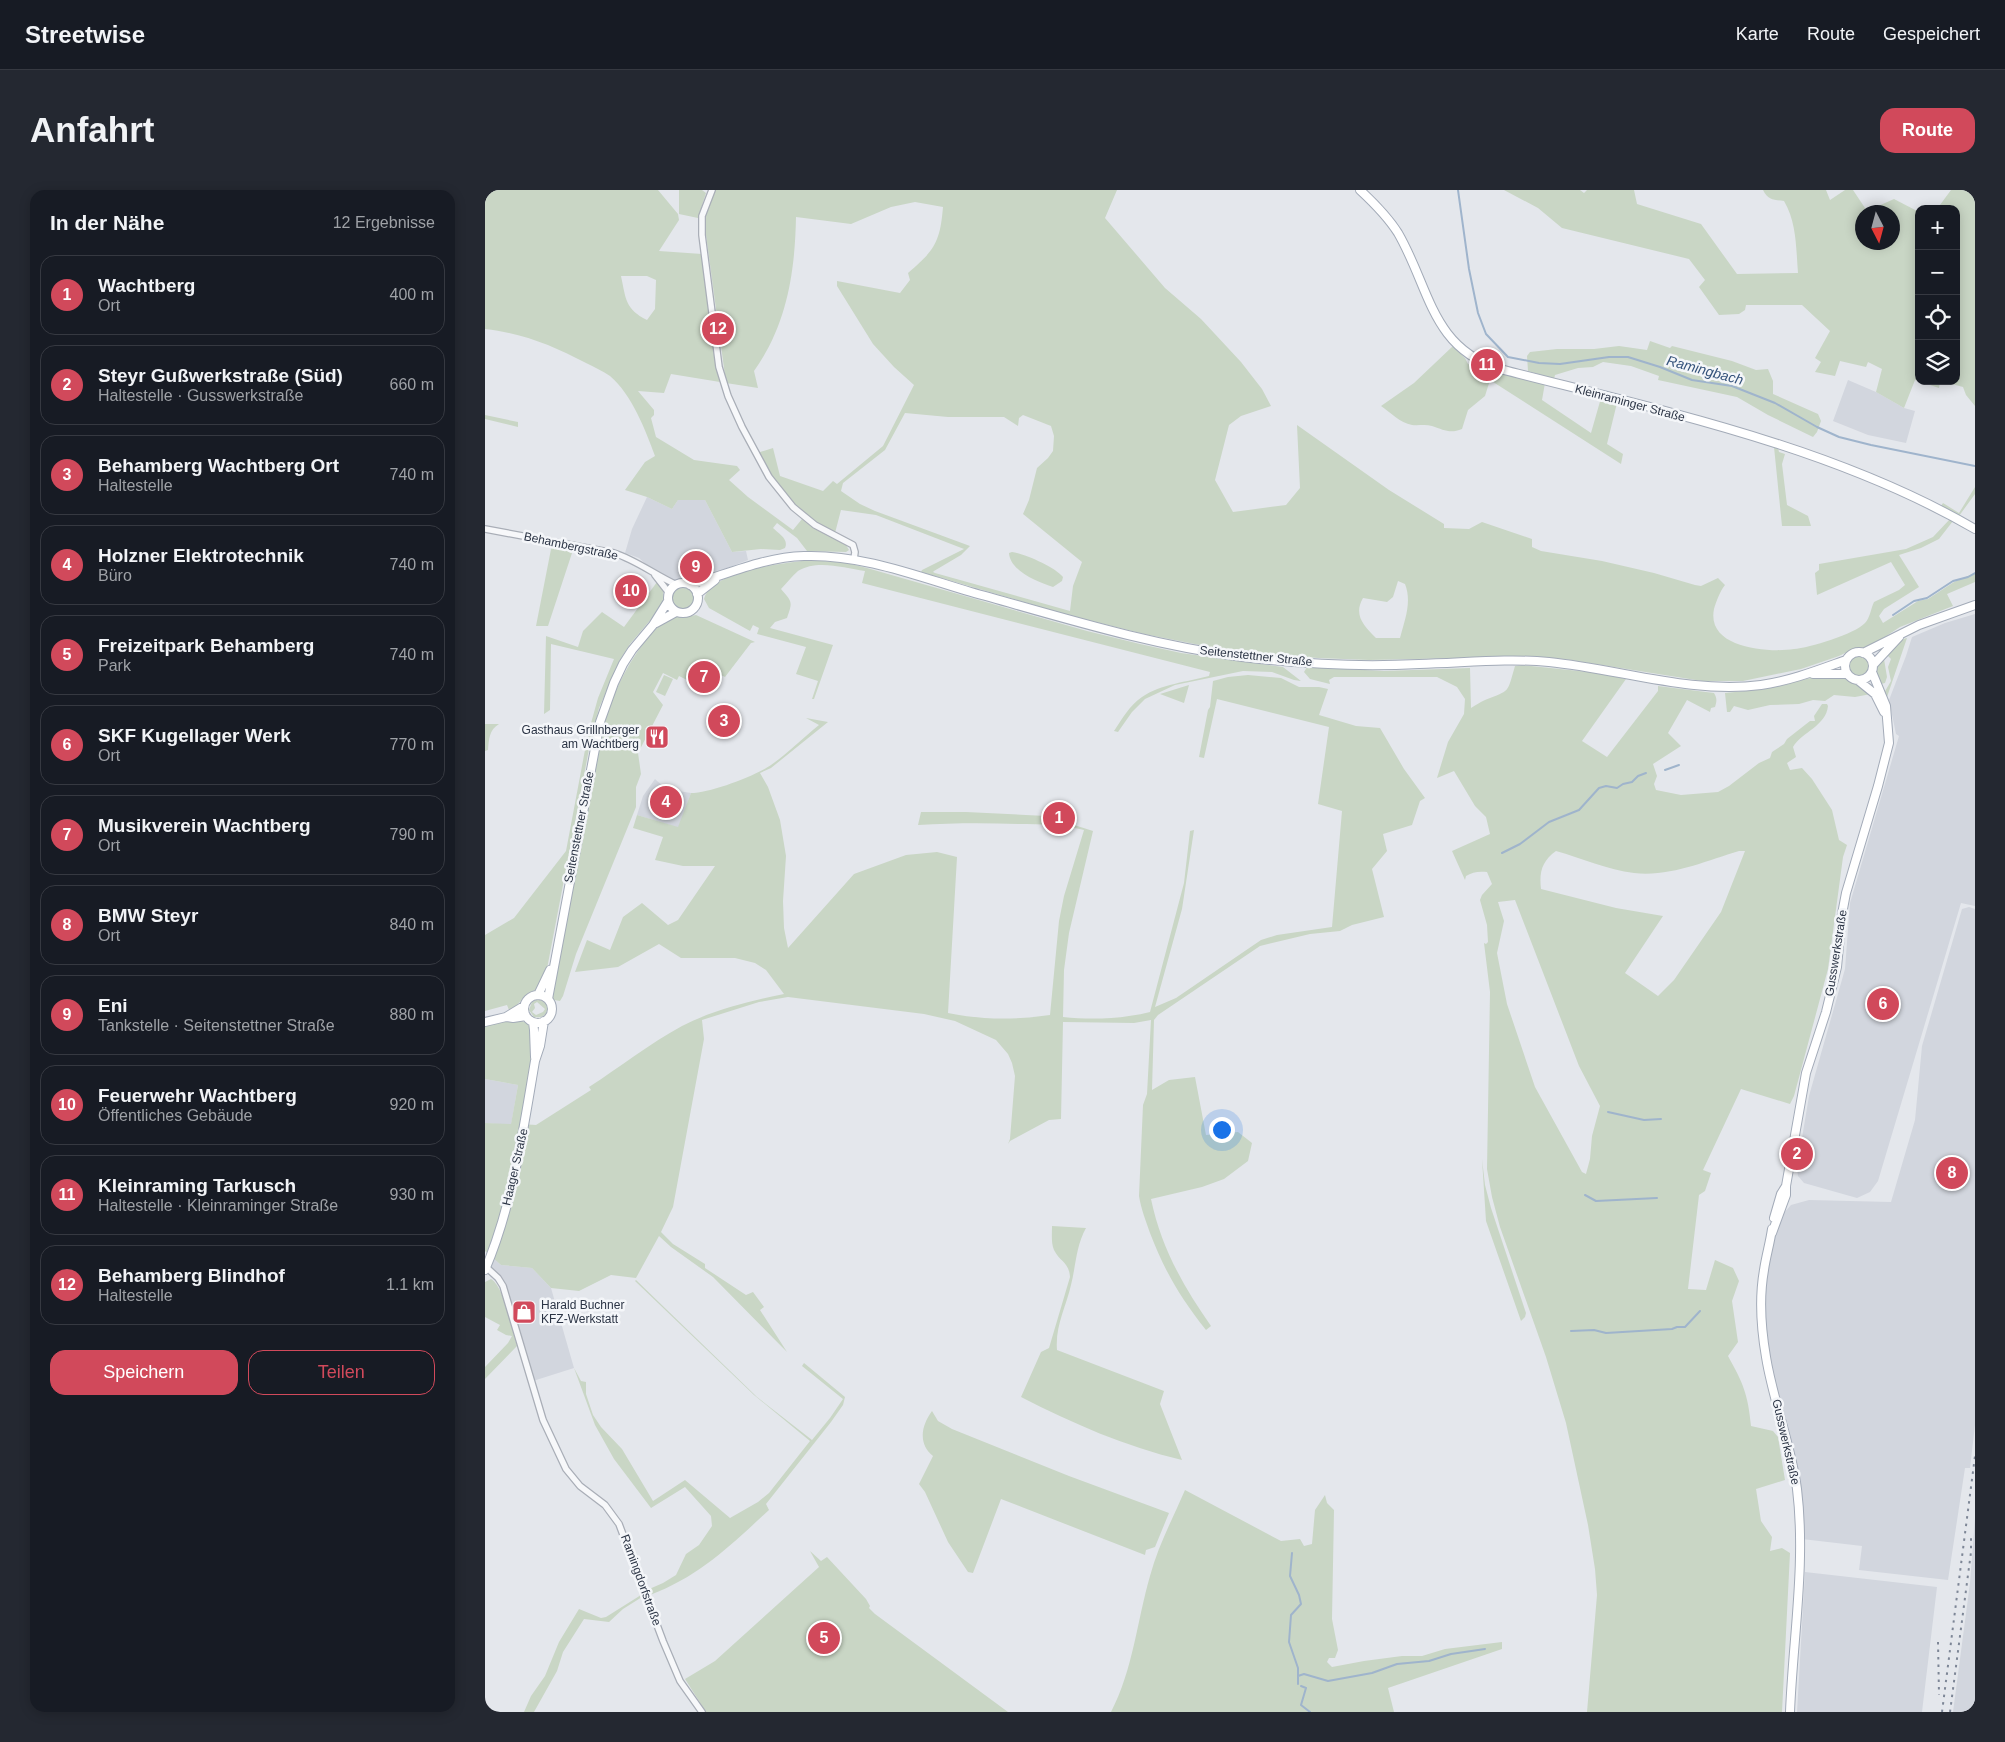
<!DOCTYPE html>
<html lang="de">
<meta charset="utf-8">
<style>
body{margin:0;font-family:Helvetica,sans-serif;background:#242831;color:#f1f3f6}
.controls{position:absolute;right:15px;top:15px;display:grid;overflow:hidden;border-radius:10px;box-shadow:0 2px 12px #0003}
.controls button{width:45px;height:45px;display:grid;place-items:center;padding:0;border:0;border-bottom:1px solid #363941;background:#171b24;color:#f1f3f6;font:25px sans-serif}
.compass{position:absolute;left:1370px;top:15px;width:45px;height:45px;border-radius:50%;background:#171b24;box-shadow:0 2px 12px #0003;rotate:174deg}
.you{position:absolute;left:736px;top:939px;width:18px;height:18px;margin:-12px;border:4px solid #fff;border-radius:50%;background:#1a73e8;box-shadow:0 0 0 8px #1a73e833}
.badge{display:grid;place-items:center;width:32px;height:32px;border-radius:50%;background:#d1495b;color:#fff;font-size:16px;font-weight:700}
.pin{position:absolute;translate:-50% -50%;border:2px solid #fff;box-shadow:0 1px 5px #0006}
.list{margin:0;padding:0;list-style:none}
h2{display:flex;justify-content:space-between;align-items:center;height:65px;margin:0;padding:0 20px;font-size:21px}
h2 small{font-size:16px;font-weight:400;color:#9ea1a6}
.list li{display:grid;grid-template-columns:32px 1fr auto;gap:15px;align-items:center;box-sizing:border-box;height:80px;margin:0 10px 10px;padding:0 10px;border:1px solid #363941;border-radius:15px}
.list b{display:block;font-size:19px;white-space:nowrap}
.list p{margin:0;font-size:16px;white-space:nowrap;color:#9ea1a6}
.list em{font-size:16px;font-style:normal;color:#9ea1a6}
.actions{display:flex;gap:10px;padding:15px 20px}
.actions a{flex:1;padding:11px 0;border:1px solid #d1495b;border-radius:15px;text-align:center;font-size:18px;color:#d1495b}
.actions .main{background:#d1495b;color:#fff}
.icon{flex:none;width:28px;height:28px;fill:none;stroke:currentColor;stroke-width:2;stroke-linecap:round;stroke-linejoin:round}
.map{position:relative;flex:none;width:1490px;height:1522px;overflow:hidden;border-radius:15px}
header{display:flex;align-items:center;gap:30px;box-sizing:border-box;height:70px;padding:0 25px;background:#171b24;border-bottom:1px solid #363941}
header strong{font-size:24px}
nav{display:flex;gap:28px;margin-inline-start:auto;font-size:18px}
.intro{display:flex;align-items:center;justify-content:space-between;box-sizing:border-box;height:120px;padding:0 30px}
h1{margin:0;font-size:35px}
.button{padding:12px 22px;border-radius:15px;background:#d1495b;color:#fff;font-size:18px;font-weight:700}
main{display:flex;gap:30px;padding:0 30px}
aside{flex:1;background:#171b24;border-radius:15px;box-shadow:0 2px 12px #0003}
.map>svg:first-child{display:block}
.built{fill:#d2d6de}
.green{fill:#c9d6c5;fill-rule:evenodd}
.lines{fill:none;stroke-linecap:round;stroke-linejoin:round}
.stream{stroke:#9fb4cc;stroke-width:2}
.minor-casing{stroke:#a9aeb7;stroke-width:8}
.major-casing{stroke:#a3abb8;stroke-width:10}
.minor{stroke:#f7f8fa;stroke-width:5.5}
.major{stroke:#fff;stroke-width:8}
.rail{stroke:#7d8696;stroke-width:2;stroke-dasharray:2.5 5;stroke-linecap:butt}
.labels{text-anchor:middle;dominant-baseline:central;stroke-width:5;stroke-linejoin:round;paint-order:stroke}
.street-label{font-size:12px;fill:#2b3445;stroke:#f4f6f9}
.poi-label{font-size:12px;fill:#2b3445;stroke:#f4f6f9;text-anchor:end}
.water-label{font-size:14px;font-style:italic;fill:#34527a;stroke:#f4f6f9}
</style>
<header>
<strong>Streetwise</strong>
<nav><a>Karte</a><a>Route</a><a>Gespeichert</a></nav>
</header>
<div class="intro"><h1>Anfahrt</h1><a class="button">Route</a></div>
<main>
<aside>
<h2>In der Nähe<small>12 Ergebnisse</small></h2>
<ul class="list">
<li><span class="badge">1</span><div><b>Wachtberg</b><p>Ort</p></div><em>400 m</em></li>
<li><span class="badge">2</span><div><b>Steyr Gußwerkstraße (Süd)</b><p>Haltestelle · Gusswerkstraße</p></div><em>660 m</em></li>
<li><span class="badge">3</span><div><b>Behamberg Wachtberg Ort</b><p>Haltestelle</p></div><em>740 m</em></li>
<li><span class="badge">4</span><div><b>Holzner Elektrotechnik</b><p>Büro</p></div><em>740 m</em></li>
<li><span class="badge">5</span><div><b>Freizeitpark Behamberg</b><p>Park</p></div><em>740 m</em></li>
<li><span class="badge">6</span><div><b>SKF Kugellager Werk</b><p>Ort</p></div><em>770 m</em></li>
<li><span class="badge">7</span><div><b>Musikverein Wachtberg</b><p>Ort</p></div><em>790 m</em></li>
<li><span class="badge">8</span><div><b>BMW Steyr</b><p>Ort</p></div><em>840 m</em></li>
<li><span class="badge">9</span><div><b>Eni</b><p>Tankstelle · Seitenstettner Straße</p></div><em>880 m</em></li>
<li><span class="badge">10</span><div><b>Feuerwehr Wachtberg</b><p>Öffentliches Gebäude</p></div><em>920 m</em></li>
<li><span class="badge">11</span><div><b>Kleinraming Tarkusch</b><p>Haltestelle · Kleinraminger Straße</p></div><em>930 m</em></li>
<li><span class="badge">12</span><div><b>Behamberg Blindhof</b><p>Haltestelle</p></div><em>1.1 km</em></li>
</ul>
<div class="actions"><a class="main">Speichern</a><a>Teilen</a></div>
</aside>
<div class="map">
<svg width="1490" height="1522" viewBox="0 0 1490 1522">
<rect width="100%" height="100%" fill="#e4e7ec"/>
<path class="built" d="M1363 190 1391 202 1419 218 1430 221 1421 253 1383 245 1348 231Z
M162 307 187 319 193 310H220L247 362 261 361 263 370 209 391H192L188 390 164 377 154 368 140 363 147 339Z
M1490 424V716L1476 713 1393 991 1385 1002 1372 1008 1319 993 1313 986 1312 978 1324 906 1360 779 1365 713 1414 546 1411 544 1404 510 1421 466 1427 447 1460 433Z
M170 589 181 599 206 603 194 638 152 625 158 606Z
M1484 717 1490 719V1235L1485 1278H1480L1463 1390 1374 1380 1377 1356 1317 1349 1311 1276 1284 1169 1280 1128V1103L1281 1088 1289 1047 1297 1025 1306 1015 1324 1010 1406 1012 1430 930 1437 856 1477 719Z
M0 889 33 895 26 935 0 933Z
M8 1068 16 1075 47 1078 66 1098 89 1178 48 1191 21 1096 4 1077Z
M1490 1328V1522H1468L1485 1393Z
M1320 1382 1452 1397 1437 1522H1312Z"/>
<path class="green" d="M0 0H173L193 24 194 30 174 61 217 64 235 192 186 184 179 203 153 201 169 220V225L166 228 171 247 209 270 252 276 255 280 244 290 263 307 308 340 317 329 328 338 361 355 364 360 361 362 322 361 312 348 292 333 288 338C294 344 304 349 300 358L295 360 276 359 247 362 220 310H193L187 319 162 307 140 300 160 272 170 266C160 239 147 205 125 186 118 181 109 177 101 173 69 156 37 143 0 139ZM136 86H162L171 90 170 119 162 130C140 119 141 109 136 86Z
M194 0H217L221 3 213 28 194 24Z
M230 0H632L620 28 680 98 716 129 756 172 777 199 786 216 756 226 744 235 730 290 748 322 801 315 815 298 812 235 904 300 959 334V338L984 339 997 332 1047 349V357L1056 361 1117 371 1169 383 1210 395 1216 396 1233 388 1240 395C1235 401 1231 412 1229 419 1221 458 1283 463 1309 459 1324 458 1370 444 1380 433 1385 428 1386 418 1389 412L1414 400 1420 395 1406 372 1332 405 1330 383 1334 380V374L1421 359 1448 347 1465 329 1468 331 1454 349 1436 358 1414 365 1434 397 1399 419 1394 426 1398 433 1433 411 1443 409 1469 392 1490 383V392L1462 404 1468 416 1415 437 1386 456 1366 460 1354 466 1316 479 1258 491H1217L1079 469 1025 467 884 470 833 468 745 461 659 444 583 425 436 382 437 380 479 359 391 325 356 320 350 343C315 327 291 295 272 263L288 258 295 286 338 301 348 291 352 294 398 256 429 195 409 177 388 154 352 96V91L415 103 425 90 423 83C450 60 455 52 458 17L430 12 406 17 366 34 311 27C310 82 302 135 269 181L273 198 241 193 219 30 223 14ZM420 223 463 227H519L533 236 534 228 538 225 566 236 569 246 568 261 563 268 552 278 544 310 538 324 597 372 588 396 585 421 450 383 448 382 449 381 476 365 485 356 390 321 375 314 356 301 358 293 400 260ZM913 391 920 394C927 412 920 429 915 448H891C879 436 868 425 878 408L902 412 908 407Z
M1019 0H1095L1099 3 1102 0H1149L1152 14 1216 34 1252 84 1313 83C1311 59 1312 33 1299 11 1289 10 1283 10 1278 0H1341L1345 10 1360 0H1368L1382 21 1409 9 1434 22V191H1455L1454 198 1430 190 1419 218 1391 202 1397 179 1383 172 1381 177 1355 171 1350 186 1330 182 1336 172 1330 168 1345 141 1317 115H1261L1260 120 1254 124 1234 125 1214 97 1220 90 1204 69 1077 38 1053 18ZM1378 22H1408V52H1378Z
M1466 0H1490V216L1481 205 1478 197 1456 191H1471V19H1452Z
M1165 151 1185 158 1187 156 1247 171 1271 180 1283 179 1288 191V204L1333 224 1336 231 1332 242 1328 247 1283 225 1252 207 1173 190 1174 186 1146 176 1118 172 1108 177 1093 178 1070 185 1069 189 1043 181 1042 166 1045 162 1072 159H1109L1134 156 1162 160Z
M968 156 980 168 983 174 1005 182 1008 181 1060 193 1057 210 1106 243 1116 208 1132 213 1122 254 1138 264 1136 274 1005 190 1000 206 983 220 977 239C965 244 959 240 947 236 940 234 933 236 927 235 915 233 905 222 896 216L929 193Z
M0 225 33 232V237L0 229Z
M1289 257 1293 258 1294 262 1300 264 1297 274 1302 315 1323 326 1326 336H1297Z
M1490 297V304L1474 326 1456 316 1458 313 1474 323Z
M67 354C75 356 79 360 87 363L63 436H51Z
M527 362C540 364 570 377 578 387L577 391 568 397C553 392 525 381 524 363Z
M326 370 362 373 382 378 602 441 655 454 696 463 798 477 816 491 809 490 787 482 758 481 690 495 660 509 647 522 633 542 629 541C637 529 645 515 657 507 676 494 702 492 724 486L725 482 377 393 380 381C359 378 332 369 313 381 307 386 301 394 296 399 307 412 308 411 302 428L290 432 285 438 348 455 329 509H327L333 491 311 484 321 457 272 444 274 438 268 435 265 441 224 418 219 409C227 380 301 373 326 370Z
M172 392 178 399 179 414 145 454 135 470 114 518 104 559 61 784 54 798 42 804 30 817 24 820 22 815 0 821V745L29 728 81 661 103 544 113 508 129 469 66 454 65 520 59 524 61 446 93 457 98 441 117 422 139 437Z
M187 409a11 11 0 1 1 22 0a11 11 0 1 1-22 0Z
M211 425 270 452 266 453 240 487 213 474 202 490 194 486 192 490 178 483 168 502 178 515 153 563 156 584 151 597V617L91 764 78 806 75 811 69 810 67 807 69 791 120 529C131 497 145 468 167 443 171 439 176 433 181 430 190 425 201 428 211 425Z
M1422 448 1402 507 1399 503 1406 491 1403 477 1406 469 1402 465 1399 469 1402 487 1400 493 1396 494C1393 490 1390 484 1391 479 1392 467 1411 449 1422 448Z
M1364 476a10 10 0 1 1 20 0a10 10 0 1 1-20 0Z
M1037 475 1113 483 1141 489 1097 551 1122 567 1173 501V496L1229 503C1232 508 1232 511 1230 517L1226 518 1225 522 1202 510 1183 543 1196 556 1168 574 1172 586 1169 594 1171 600 1196 605 1233 602 1244 596 1274 573 1285 568 1287 562 1299 554 1302 549 1325 531H1330L1329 526 1337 514H1342L1343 516C1341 536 1317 542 1308 557L1311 567 1302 573 1305 580 1317 578 1327 589 1347 620 1354 650 1362 655 1358 667 1343 779 1309 906 1305 914 1256 899 1218 980 1226 983 1220 1001 1214 1005 1203 1099 1221 1100 1230 1070 1248 1078 1254 1091 1247 1111 1253 1152 1243 1166C1258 1193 1263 1204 1266 1236L1288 1241 1293 1247 1300 1290 1271 1299 1276 1331 1287 1347 1285 1361 1297 1358 1305 1363 1297 1522H1102L1112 1405 1110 1379 1103 1335 1081 1233 1061 1167 1015 1037 1007 1007 1002 979 1005 802 999 753 1001 754 1003 752 1002 735 995 710 997 705 1007 694 1002 682C994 681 987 682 981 686L980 690 967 661 1005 644 1001 627 990 616 969 581 952 588 963 552 979 524 980 509 972 497 952 487H849L844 490 845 494 825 489 819 482 822 477 899 481 985 478 986 518C991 515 995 512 1000 510 1026 500 1022 503 1030 476ZM1071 661C1096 668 1123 680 1149 683 1186 687 1220 671 1254 661H1260L1236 722 1189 790 1173 806 1140 783 1178 726 1131 718 1056 699C1054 682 1057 671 1071 661ZM1030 710 1094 876 1115 916 1107 946 1105 969 1101 984 1097 982 1050 897 1022 814 1012 763 1019 731 1013 712Z
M179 485 188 489 180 506 171 502Z
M763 485 796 488 814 497H834L843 499 834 525 871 536 895 538 919 579 940 608 935 611 927 635 898 644 902 661 887 679 899 727 867 735 855 741 825 744 775 756 673 825 669 830 667 900 684 890 710 887 721 945 753 942 767 953 763 971 739 989 717 997 666 1009C676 1057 698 1096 726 1136L721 1140C695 1107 680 1082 665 1043 661 1031 656 1019 654 1006L658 915 662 904 666 830 649 833 578 832 576 929 564 930 525 951 523 954 525 949 530 886 527 873 523 864 511 850 470 831 439 824 303 807 274 812 217 830 219 849 188 1017 176 1042 188 1054 220 1074V1078L261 1105 268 1102 279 1117 275 1120 302 1162 228 1087 186 1057 174 1046 151 1088 126 1085 94 1101 66 1098 47 1078 16 1075 0 1061V933L26 934 33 895 0 889V836C13 833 33 825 44 835 53 854 39 912 36 934L51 935 106 900 104 897C135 877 164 854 197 836 228 820 265 811 299 804L281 780 270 773 250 768H196L174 754 133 777 90 782 102 750 125 760 138 727 157 713 183 735 193 730 230 676H198L170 670 178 647 148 638 152 625 193 637 206 603C225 603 270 586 286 575 303 563 318 548 334 535L321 528 343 532 286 578 275 583 283 597 295 630 301 666 298 711 299 738 303 758 369 684 421 665 452 662 472 667 463 823C497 830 531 830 565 825L574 731 579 706 599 640C578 635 555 634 534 634 500 633 467 633 433 635L436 622H481L561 626 608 641 584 743 579 780 578 827C606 830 637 829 665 822L699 693 705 641 709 640 697 719 670 817 691 808 776 750 792 745 847 737 857 621 833 614 844 537 732 509 719 568 714 567 723 520 725 517 728 491 743 487Z
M1334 486C1357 487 1367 488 1386 504L1370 507 1349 505 1340 511 1328 510 1314 514 1285 515 1263 520 1249 516 1245 522H1242L1240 503 1279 499Z
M704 495 699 513 675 504Z
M0 534H14C4 540 4 549 3 560L0 561Z
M53 809 61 813C65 822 59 829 49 827L44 820 47 812ZM52 812 60 819 58 822 51 825 47 822 50 818 49 814Z
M997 969 1000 995 1006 1018 1041 1123 1040 1127 1036 1131 1001 1031Z
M567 1036 601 1038C591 1056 591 1075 586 1095 581 1117 570 1136 572 1160L679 1201 675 1214 697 1270C639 1256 589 1234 536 1207L556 1162 564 1158 585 1087C584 1072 575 1072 569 1060 566 1053 567 1044 567 1036Z
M6 1089C19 1096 27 1141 32 1156L0 1189V1177L23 1153 27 1146 21 1145 12 1140 15 1135 0 1127V1092Z
M151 1090 272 1207 327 1250 345 1228 358 1209 317 1176 319 1173 360 1207 358 1215 346 1232 281 1314 284 1320C246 1355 215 1386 165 1405L162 1400 178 1393 191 1385 201 1364 214 1355 227 1336 226 1326 200 1297 166 1318 129 1269 110 1235 89 1178 96 1191 101 1192V1204L108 1225 116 1237 137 1259 168 1311 200 1290 245 1328 273 1312 284 1303 325 1251 269 1205 150 1091Z
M447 1221 453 1231 467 1239 584 1286 684 1323 670 1357 661 1360 660 1365 516 1309 488 1383 483 1382 463 1352 440 1302 434 1294 448 1266C433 1254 436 1236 447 1221Z
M700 1300 796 1351 815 1349 819 1356 827 1354 830 1320 840 1305 842 1313 849 1320 847 1429 853 1460 850 1468H844L842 1472 847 1477 879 1471 917 1466H937L960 1459 1017 1452V1459L903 1498 909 1522H626C648 1480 652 1431 665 1386 673 1356 688 1328 700 1300Z
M325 1361 336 1371 342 1367 381 1409 385 1416 384 1418 390 1424 523 1522H221L200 1489 230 1471 334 1377Z
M156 1405 157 1407 138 1419 124 1432 99 1429 78 1462 72 1481 49 1522H39L46 1506 60 1486 74 1452 94 1419 116 1428 121 1427Z"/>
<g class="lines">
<path class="stream" d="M973 0 984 79 993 123 1001 144 1023 167 1054 173 1075 174 1124 167H1143L1175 177 1207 190 1247 196 1290 213 1332 237 1354 247 1386 255 1490 276
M1408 425 1429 411 1442 408 1468 391 1483 387 1490 383
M1180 580 1194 575
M1017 663 1035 654 1064 632 1094 620 1114 598 1121 596 1132 598 1138 594 1147 592 1153 586 1161 583
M1123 922 1159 930 1176 929
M1100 1005 1111 1011 1172 1008
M1086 1141 1109 1140 1121 1143 1187 1139 1192 1137H1200L1215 1121
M807 1363 805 1386 814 1405 816 1414 806 1425 804 1452 813 1478V1494
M813 1486 819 1484 843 1491 887 1483 912 1474 944 1471 966 1464 1000 1459
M816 1496 821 1498 816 1515 825 1522"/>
<g class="minor-casing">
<path id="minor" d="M227 0 217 26V45L234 177 243 206 257 237 284 287 308 317 330 335 368 355 370 362 369 369
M0 339 129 363C151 370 170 385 192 395
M170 385 184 403
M1 1077 13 1088 18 1096 58 1230 81 1279 95 1296 120 1315 134 1334 178 1451 195 1491 217 1522"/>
</g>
<g class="major-casing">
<path id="major" d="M875 0C889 13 903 27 913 43 945 98 946 158 1015 179 1174 220 1347 256 1490 339
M183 408a15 15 0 1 1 30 0a15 15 0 1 1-30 0Z
M205 395C243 384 279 367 319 366 376 364 432 386 486 402 576 427 664 455 757 467 815 474 875 477 934 474 978 473 1021 468 1064 472 1135 479 1205 504 1276 495 1305 491 1333 480 1361 470
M212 404 230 390
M171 433 191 422
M1360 476a14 14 0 1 1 28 0a14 14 0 1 1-28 0Z
M1378 463 1434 435 1490 415
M1388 475 1414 447
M1328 484H1362
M1374 491 1390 504 1399 522
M39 819a14 14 0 1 1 28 0a14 14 0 1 1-28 0Z
M53 805 65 780
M63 809 115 532 129 493 138 474 147 460 168 435 183 411
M21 827 39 816
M0 832 21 827 28 828 41 826
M48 832 49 840 50 867
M1289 1028 1296 1004 1301 996
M1287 1039C1285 1053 1281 1066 1279 1080 1274 1108 1276 1138 1281 1167 1288 1211 1306 1254 1312 1299 1321 1373 1308 1448 1305 1522
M1287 1043 1301 1005V996L1321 883 1341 822 1352 777 1357 724 1361 703 1393 596 1404 553 1401 516 1387 482
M0 1080C28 1014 38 941 50 871L55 856 59 831"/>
</g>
<use href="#minor" class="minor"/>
<use href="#major" class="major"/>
<path class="rail" d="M1453 1452 1454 1505
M1457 1522 1490 1266
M1465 1522 1486 1362V1344"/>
</g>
<defs>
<g id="restaurant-square" transform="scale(1.25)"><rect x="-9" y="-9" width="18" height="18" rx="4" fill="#d1495b" stroke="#f4f6f9"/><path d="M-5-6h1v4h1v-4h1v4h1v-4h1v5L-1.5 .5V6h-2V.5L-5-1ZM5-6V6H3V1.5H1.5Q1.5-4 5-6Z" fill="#fff"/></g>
<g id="shop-square" transform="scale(1.25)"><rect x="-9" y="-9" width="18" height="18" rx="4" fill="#d1495b" stroke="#f4f6f9"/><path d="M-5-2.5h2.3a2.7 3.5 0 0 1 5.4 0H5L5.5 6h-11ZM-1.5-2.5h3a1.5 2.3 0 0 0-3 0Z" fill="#fff"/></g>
</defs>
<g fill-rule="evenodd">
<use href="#restaurant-square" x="172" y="547"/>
<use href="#shop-square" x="39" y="1122"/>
</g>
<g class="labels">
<g class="street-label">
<text transform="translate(1145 213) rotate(15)">Kleinraminger Straße</text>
<text transform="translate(86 356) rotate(12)">Behambergstraße</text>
<text transform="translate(771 466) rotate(6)">Seitenstettner Straße</text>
<text transform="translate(94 637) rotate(-79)">Seitenstettner Straße</text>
<text transform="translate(1351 763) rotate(-81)">Gusswerkstraße</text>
<text transform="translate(30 977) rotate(-77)">Haager Straße</text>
<text transform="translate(1301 1252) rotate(77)">Gusswerkstraße</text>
<text transform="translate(156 1390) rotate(70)">Ramingdorfstraße</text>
</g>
<g class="poi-label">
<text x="154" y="540">Gasthaus Grillnberger<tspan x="154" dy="14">am Wachtberg</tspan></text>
<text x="56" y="1115" text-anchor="start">Harald Buchner<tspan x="56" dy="14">KFZ-Werkstatt</tspan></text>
</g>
<g class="water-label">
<text transform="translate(1220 180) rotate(15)">Ramingbach</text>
</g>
</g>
</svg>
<div class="controls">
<button>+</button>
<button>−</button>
<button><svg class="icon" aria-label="locate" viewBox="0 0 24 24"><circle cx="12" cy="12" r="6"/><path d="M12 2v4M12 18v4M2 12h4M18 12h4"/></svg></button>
<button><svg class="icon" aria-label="layers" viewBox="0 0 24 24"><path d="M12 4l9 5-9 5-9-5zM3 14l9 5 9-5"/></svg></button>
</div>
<svg class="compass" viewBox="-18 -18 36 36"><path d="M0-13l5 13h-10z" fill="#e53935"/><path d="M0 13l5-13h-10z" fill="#9ea1a6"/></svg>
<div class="you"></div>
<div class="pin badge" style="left:574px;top:628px">1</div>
<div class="pin badge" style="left:1312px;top:964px">2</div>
<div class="pin badge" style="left:239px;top:531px">3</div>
<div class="pin badge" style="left:181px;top:612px">4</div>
<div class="pin badge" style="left:339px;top:1448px">5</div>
<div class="pin badge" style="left:1398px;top:814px">6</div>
<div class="pin badge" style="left:219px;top:487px">7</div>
<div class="pin badge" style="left:1467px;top:983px">8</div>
<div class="pin badge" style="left:211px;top:377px">9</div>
<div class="pin badge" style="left:146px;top:401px">10</div>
<div class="pin badge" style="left:1002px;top:175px">11</div>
<div class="pin badge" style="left:233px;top:139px">12</div>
</div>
</main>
